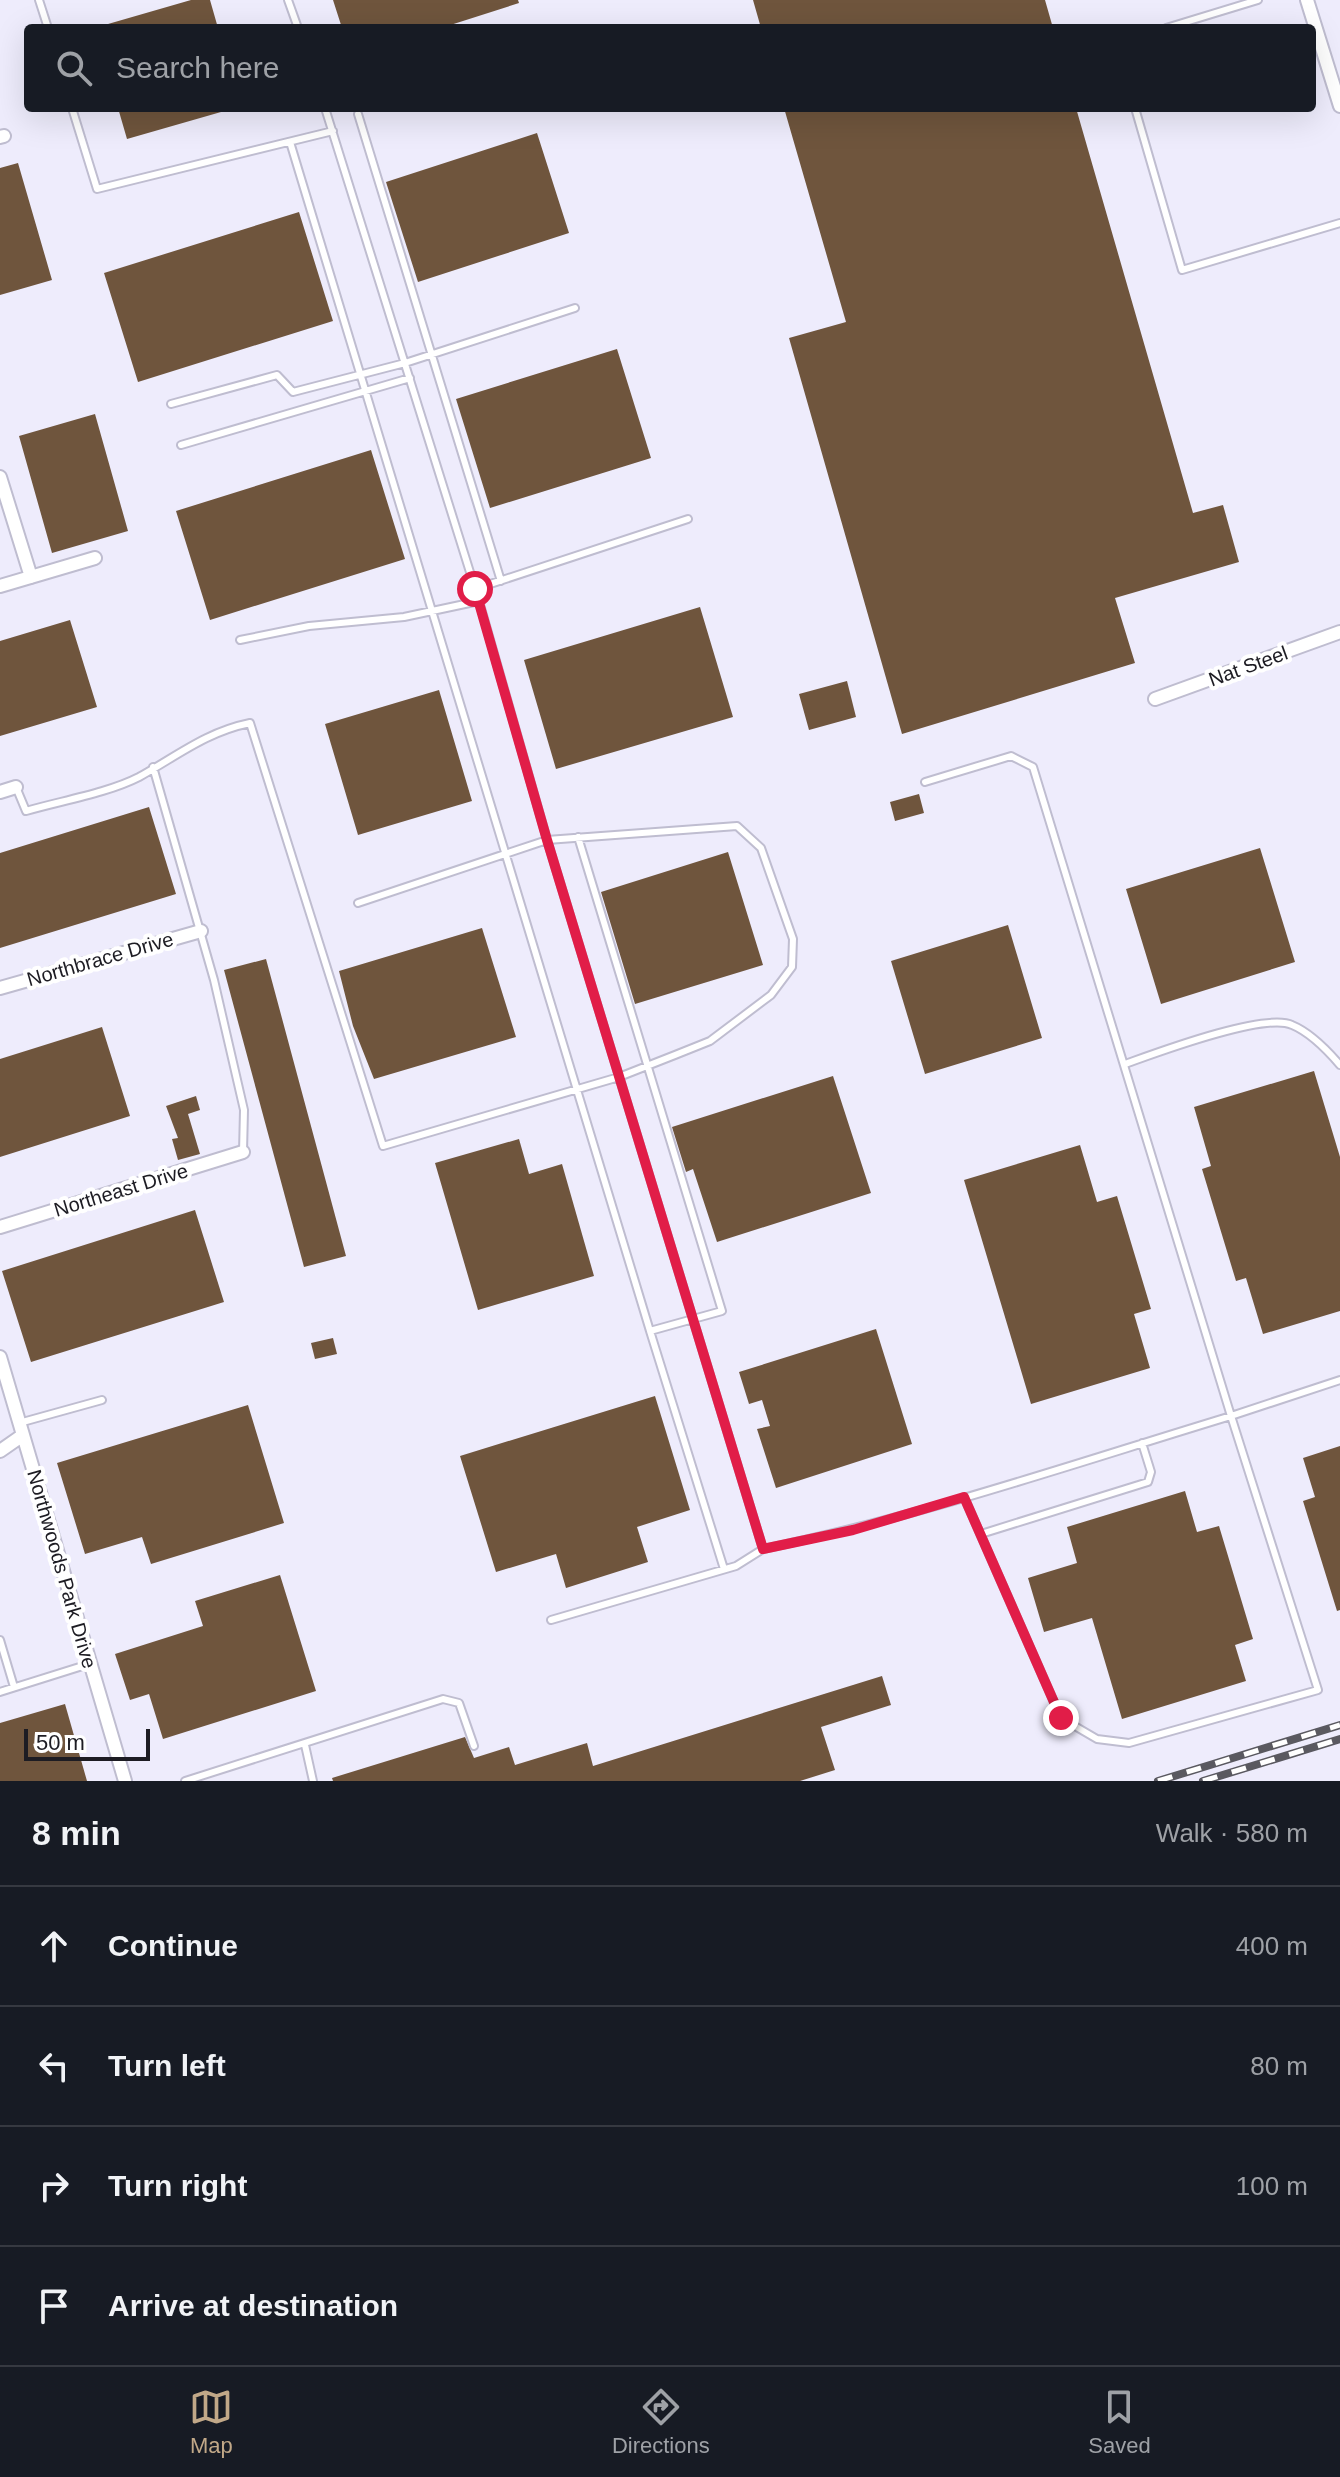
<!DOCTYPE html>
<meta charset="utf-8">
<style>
body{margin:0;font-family:Arial,sans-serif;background:#20242c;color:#f1f3f6}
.scale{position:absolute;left:24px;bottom:20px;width:126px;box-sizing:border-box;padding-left:8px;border:4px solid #1d1c23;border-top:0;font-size:22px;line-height:28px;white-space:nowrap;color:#1d1c23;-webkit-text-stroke:6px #fff;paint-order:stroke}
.stop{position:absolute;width:24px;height:24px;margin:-18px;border:6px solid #e11d48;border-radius:50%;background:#fff}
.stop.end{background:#e11d48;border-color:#fff;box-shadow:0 2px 8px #0008}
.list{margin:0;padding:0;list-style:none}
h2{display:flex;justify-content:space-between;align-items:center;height:104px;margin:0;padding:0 32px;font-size:34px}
h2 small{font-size:26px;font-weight:400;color:#9ea1a6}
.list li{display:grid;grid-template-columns:52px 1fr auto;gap:24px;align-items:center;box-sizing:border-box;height:120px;padding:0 32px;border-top:2px solid #363941}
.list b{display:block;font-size:30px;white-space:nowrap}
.list em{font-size:26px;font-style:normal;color:#9ea1a6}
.icon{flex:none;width:44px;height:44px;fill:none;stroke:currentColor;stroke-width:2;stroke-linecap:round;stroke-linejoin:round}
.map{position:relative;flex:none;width:1340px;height:1781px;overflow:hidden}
.search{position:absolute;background:#171b24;box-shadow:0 8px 32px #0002;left:24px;right:24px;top:24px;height:88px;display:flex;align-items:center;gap:20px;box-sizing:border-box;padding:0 28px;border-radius:8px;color:#9ea1a6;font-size:30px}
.sheet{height:584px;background:#171b24}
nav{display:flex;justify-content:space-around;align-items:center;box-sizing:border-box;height:112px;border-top:2px solid #363941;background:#171b24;font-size:22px;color:#9ea1a6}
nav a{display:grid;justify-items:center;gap:4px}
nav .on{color:#c1a888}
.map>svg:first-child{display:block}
.built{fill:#eeecfc;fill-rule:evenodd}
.building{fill:#6f553d}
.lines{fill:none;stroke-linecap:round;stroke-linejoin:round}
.lane-casing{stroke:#bfbdd0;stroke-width:10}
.street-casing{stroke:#bfbdd0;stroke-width:16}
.lane{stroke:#fff;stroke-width:6}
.street{stroke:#fff;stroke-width:12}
.rail-casing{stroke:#5a5960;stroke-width:8}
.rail{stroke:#fff;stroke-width:5;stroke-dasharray:15;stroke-linecap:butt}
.route{stroke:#e11d48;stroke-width:10}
.labels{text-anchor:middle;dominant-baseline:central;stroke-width:8;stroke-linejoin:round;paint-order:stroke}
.street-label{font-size:20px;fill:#1d1c23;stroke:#fff}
</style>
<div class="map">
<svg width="1340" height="1781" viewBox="0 0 1340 1781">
<rect width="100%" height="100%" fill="#f7f6fe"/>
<path class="built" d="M0 0H1340V1781H0ZM28 28H1312V108H28Z"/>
<path class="building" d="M191 0H210L218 28H108V24Z
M333 0H518L519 3 441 28H342Z
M753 0H1045L1053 28H761Z
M118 108H221V112L127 139Z
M784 108H1076L1193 513 1223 505 1239 562 1115 598 1135 663 902 734 789 338 846 322Z
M537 133 569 233 418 282 386 182Z
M18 163 52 280 0 295V168Z
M299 212 333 321 138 382 104 273Z
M617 349 651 458 490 508 456 399Z
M95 414 128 531 52 553 19 436Z
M371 450 405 559 210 620 176 511Z
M700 607 733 717 556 769 524 660Z
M70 620 97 707 0 736V641Z
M847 681 856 717 809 730 799 694Z
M439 690 472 801 358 835 325 724Z
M919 794 924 813 895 821 890 802Z
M149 807 176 894 0 948V853Z
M1260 848 1295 962 1161 1004 1126 889Z
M728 852 763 965 635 1004 601 892Z
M1008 925 1042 1038 925 1074 891 961Z
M482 928 516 1037 374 1079 353 1026 339 971Z
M266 959 346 1256 304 1267 224 970Z
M102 1027 130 1116 0 1157V1059Z
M1314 1071 1340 1157V1311L1263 1334 1246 1278 1236 1281 1202 1169 1211 1166 1194 1107Z
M833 1076 871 1193 717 1242 693 1169 686 1172 672 1127Z
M196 1096 200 1110 188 1114 200 1154 178 1160 172 1139 178 1138 166 1106Z
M519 1139 529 1174 562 1164 594 1276 478 1310 435 1163Z
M1080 1145 1097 1202 1117 1196 1151 1309 1134 1314 1150 1368 1031 1404 964 1180Z
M195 1210 224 1302 31 1362 2 1271Z
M876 1329 912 1444 776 1488 757 1429 770 1426 762 1400 749 1404 739 1372Z
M333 1338 337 1354 315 1359 311 1343Z
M655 1396 690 1510 637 1527 648 1562 566 1588 556 1554 496 1572 460 1456Z
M248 1405 284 1523 151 1564 142 1537 85 1554 57 1463Z
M1340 1446V1610L1337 1611 1303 1501 1315 1497 1303 1458Z
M1185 1491 1197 1532 1219 1526 1253 1639 1235 1645 1246 1681 1122 1719 1092 1618 1044 1632 1028 1578 1077 1563 1067 1527Z
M280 1575 316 1691 163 1739 149 1694 130 1700 115 1654 203 1626 195 1601Z
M882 1676 891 1705 821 1727 835 1770 800 1781H333L332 1778 465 1737 474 1758 509 1747 515 1765 587 1743 593 1766Z
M65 1704 87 1781H0V1723Z"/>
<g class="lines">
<g class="lane-casing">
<path id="lane" d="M39 0 48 28
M288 0 298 28
M1166 28 1258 0
M72 108 97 189 333 131
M325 108 479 601 548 843 763 1549C922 1516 1076 1463 1231 1416L1318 1690 1129 1743 1097 1739 1061 1718 964 1497
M1135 108 1182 270 1340 223
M358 114 501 581
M290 142 650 1331
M171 404 277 375 293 392 405 363 575 308
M181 445 410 378
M475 589 688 519
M240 640 309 626 404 617 479 601
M153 767 214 980 244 1110 243 1152
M925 782 1011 756 1033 767 1231 1416 1340 1380
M16 787 26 811C60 801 108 793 139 777 177 756 206 732 250 723L383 1146 619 1077 675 1055 710 1041 771 995 792 967 793 939 761 848 737 826 547 840 358 903
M578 837 722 1311 650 1331 724 1569
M1125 1064C1156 1053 1265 1012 1292 1025 1309 1032 1328 1051 1340 1065
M19 1423 102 1400
M981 1534 1148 1482 1151 1472 1142 1443
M551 1620 736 1566 763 1549
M0 1640 14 1687
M0 1692 89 1664
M305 1745 313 1781
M185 1781 443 1699 459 1703 474 1746"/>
</g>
<g class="street-casing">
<path id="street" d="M1307 0 1340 106
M0 137 4 136
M0 477 31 577
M0 586 95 558
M1155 699 1340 632
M0 792 16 787
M0 988 201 931
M0 1227 243 1152
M0 1357 125 1781
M0 1451 23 1435"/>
</g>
<use href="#lane" class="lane"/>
<use href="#street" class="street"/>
<g class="rail-casing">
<path id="rail" d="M1158 1781 1340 1725
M1203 1781 1340 1739"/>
</g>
<use href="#rail" class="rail"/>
</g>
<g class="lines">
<path class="route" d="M475 589 547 840 763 1549 853 1530 964 1497 1061 1718"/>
</g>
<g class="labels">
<g class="street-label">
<text transform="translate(1248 666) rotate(-20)">Nat Steel</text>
<text transform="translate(100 959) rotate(-16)">Northbrace Drive</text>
<text transform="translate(121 1190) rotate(-17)">Northeast Drive</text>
<text transform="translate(62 1569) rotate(74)">Northwoods Park Drive</text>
</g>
</g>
</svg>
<div class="scale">50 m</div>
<div class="stop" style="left:475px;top:589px"></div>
<div class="stop end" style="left:1061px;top:1718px"></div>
<div class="search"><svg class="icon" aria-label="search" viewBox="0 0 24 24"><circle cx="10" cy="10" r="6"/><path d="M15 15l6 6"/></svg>Search here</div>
</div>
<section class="sheet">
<h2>8 min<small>Walk · 580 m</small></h2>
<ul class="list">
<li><svg class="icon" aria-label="ahead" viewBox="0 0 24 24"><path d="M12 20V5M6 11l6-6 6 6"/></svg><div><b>Continue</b></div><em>400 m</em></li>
<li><svg class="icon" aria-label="left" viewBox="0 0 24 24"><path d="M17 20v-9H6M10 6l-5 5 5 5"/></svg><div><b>Turn left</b></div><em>80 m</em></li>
<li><svg class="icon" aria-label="right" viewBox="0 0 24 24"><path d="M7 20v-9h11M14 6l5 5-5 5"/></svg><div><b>Turn right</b></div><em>100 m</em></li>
<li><svg class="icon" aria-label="arrive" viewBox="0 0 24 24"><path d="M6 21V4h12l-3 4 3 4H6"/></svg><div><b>Arrive at destination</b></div></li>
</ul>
</section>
<nav>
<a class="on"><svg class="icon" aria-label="map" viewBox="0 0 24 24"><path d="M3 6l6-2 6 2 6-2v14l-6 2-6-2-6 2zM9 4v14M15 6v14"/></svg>Map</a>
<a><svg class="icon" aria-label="directions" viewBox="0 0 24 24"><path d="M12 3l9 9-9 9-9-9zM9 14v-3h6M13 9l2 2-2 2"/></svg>Directions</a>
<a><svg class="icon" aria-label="saved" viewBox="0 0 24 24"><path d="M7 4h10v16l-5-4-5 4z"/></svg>Saved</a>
</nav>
